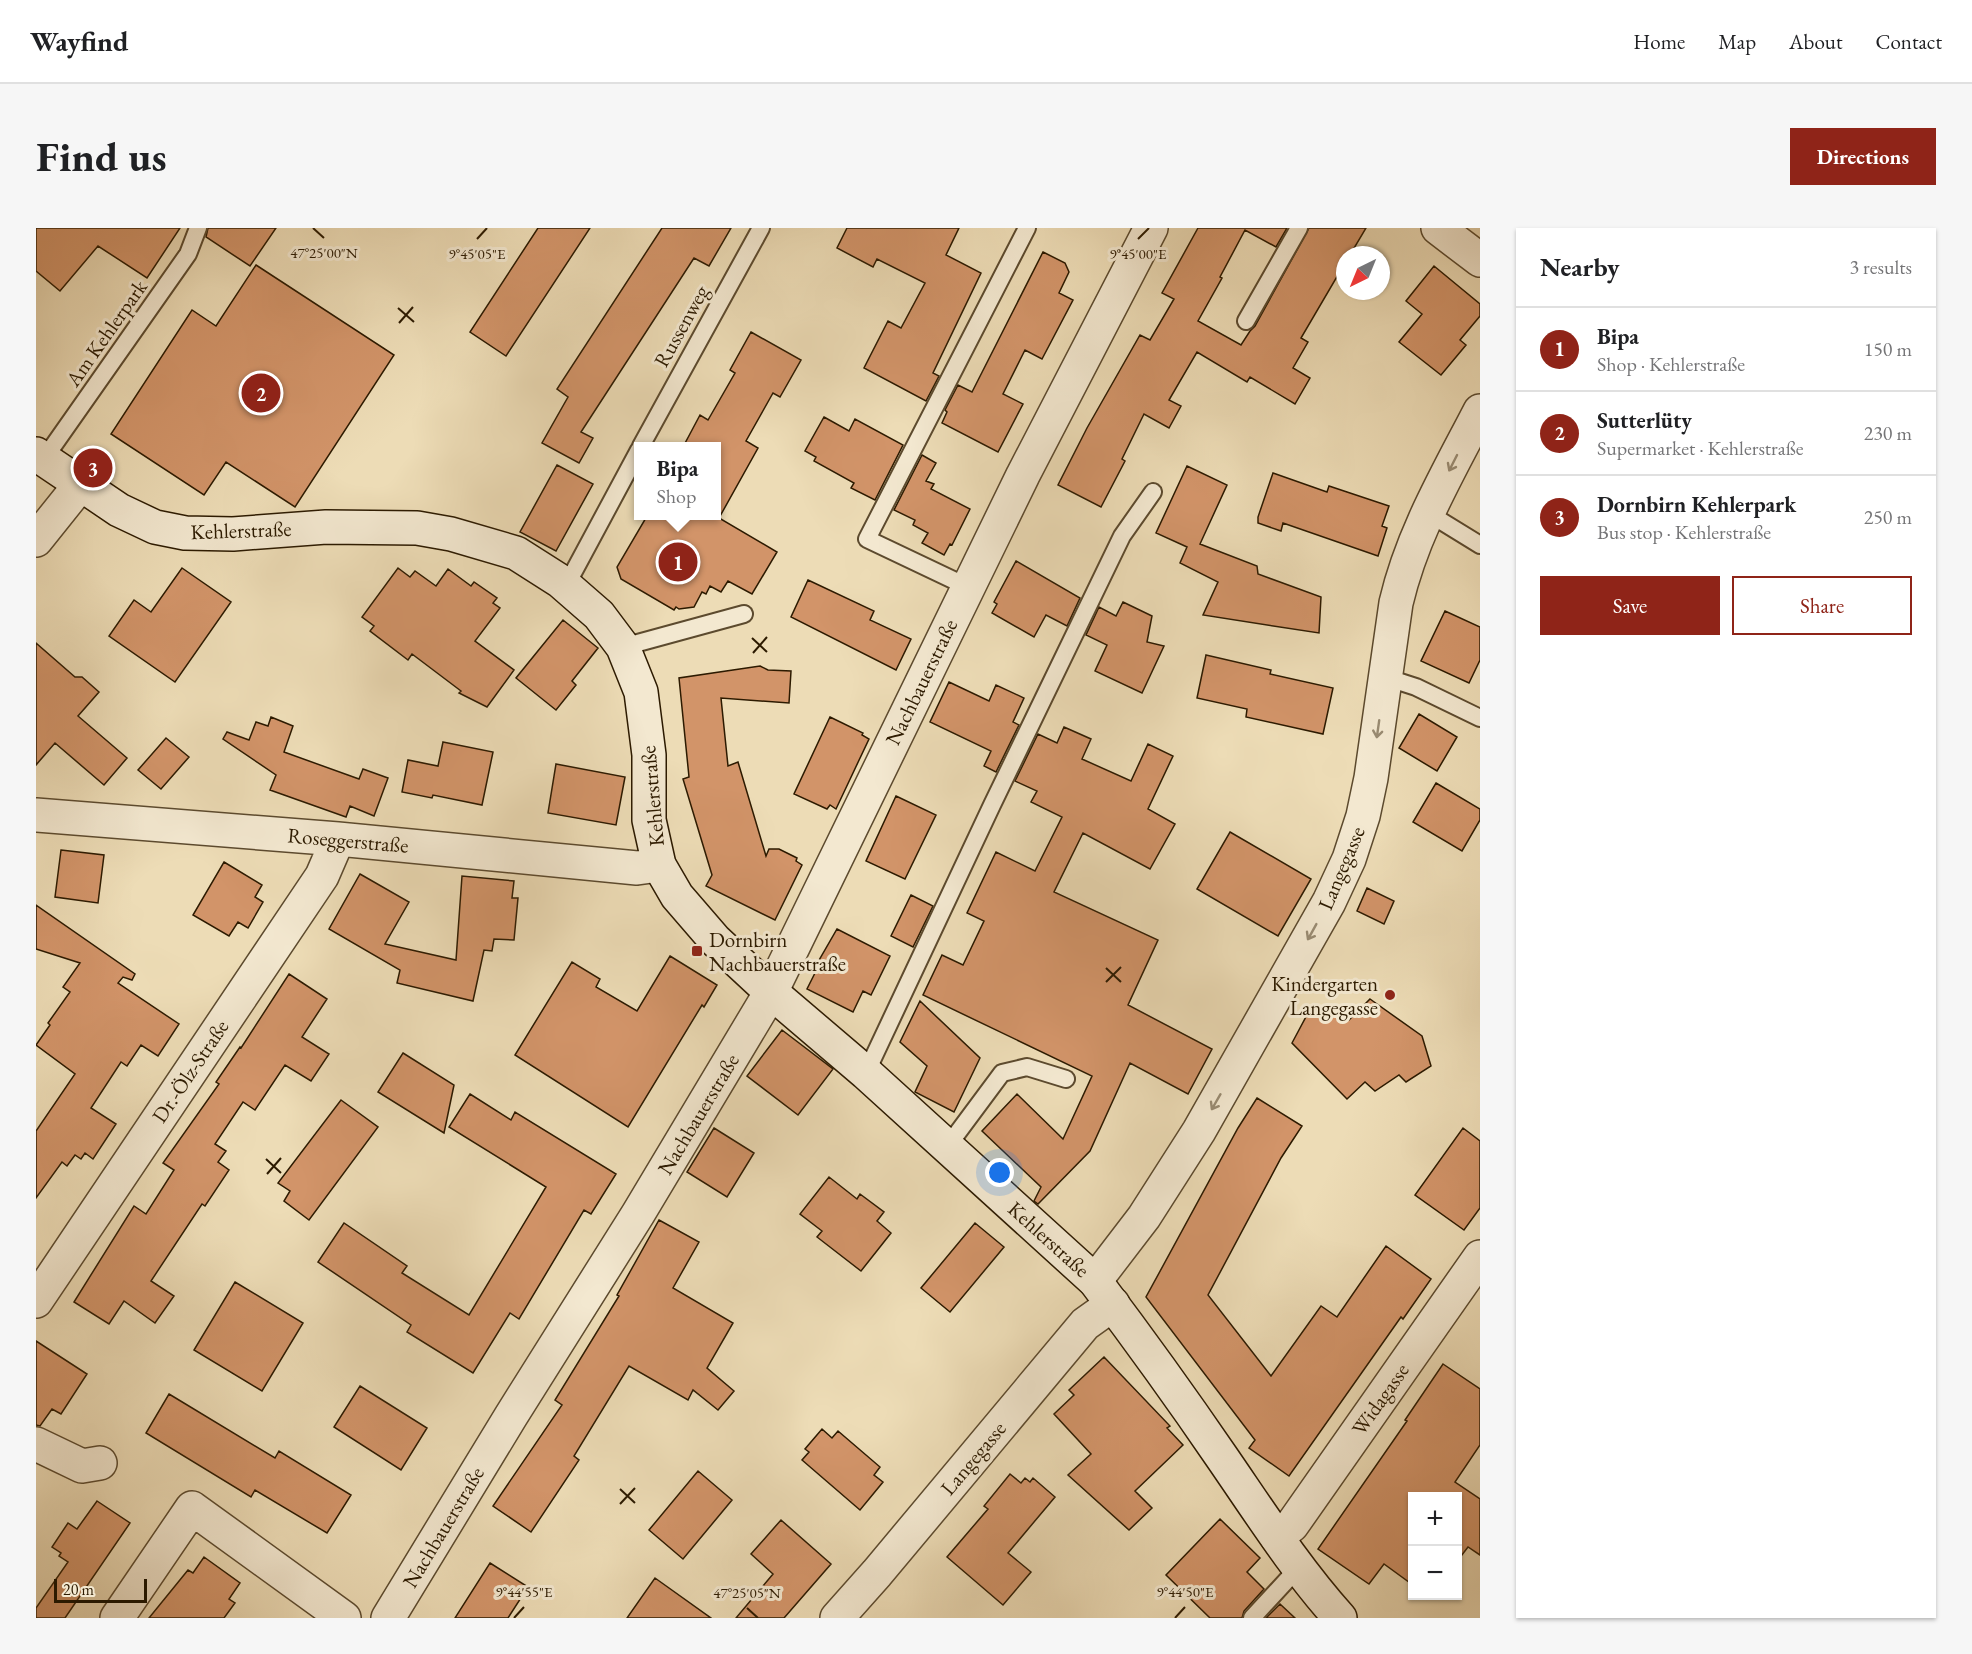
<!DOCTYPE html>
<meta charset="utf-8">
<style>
body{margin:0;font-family:"EB Garamond",serif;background:#f6f6f6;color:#202124}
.controls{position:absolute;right:18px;bottom:18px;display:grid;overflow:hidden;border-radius:0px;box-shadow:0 2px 4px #0004}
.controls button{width:54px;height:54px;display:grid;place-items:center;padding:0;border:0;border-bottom:2px solid #e0e0e0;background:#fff;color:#202124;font:30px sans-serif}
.compass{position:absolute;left:1300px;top:18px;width:54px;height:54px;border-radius:50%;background:#fff;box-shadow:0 2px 4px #0004;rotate:223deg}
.scale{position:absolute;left:18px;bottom:15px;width:93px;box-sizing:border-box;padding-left:6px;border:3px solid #2c1a00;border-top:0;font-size:16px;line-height:21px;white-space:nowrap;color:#2c1a00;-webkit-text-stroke:4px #f3e8d0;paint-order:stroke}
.you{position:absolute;left:964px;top:945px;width:21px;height:21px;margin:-15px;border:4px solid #fff;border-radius:50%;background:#1a73e8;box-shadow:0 0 0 9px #1a73e833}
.badge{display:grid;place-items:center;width:39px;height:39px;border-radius:50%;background:#8f2418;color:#fff;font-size:20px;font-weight:700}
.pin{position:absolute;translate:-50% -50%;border:3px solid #fff;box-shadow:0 2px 6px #0006}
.popup{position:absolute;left:598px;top:214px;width:87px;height:78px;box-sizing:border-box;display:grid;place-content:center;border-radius:0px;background:#fff;filter:drop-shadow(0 2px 4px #0005);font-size:20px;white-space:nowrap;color:#757577}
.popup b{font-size:22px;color:#202124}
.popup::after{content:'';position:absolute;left:50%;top:100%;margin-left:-12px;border:12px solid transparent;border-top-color:#fff}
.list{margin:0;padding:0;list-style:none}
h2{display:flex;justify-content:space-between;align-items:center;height:78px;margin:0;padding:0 24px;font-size:26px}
h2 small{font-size:20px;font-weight:400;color:#757577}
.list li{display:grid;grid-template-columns:39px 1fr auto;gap:18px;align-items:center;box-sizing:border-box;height:84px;padding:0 24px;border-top:2px solid #e0e0e0}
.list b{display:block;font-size:22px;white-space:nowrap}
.list p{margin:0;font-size:20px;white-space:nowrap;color:#757577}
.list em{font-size:20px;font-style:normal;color:#757577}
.actions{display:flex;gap:12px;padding:18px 24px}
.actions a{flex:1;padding:14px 0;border:2px solid #8f2418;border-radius:0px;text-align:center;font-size:21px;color:#8f2418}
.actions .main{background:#8f2418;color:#fff}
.map{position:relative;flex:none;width:1444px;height:1390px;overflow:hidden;border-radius:0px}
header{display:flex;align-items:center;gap:36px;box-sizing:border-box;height:84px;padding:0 30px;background:#fff;border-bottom:2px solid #e0e0e0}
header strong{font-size:28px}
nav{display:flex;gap:33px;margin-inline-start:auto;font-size:21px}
.intro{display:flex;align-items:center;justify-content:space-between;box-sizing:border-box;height:144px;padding:0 36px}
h1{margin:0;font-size:42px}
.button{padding:15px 27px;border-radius:0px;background:#8f2418;color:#fff;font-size:21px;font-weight:700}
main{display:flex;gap:36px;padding:0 36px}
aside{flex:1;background:#fff;border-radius:0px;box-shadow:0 2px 4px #0004}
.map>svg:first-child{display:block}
.building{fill:#d29469;stroke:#2c1a00;stroke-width:1.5}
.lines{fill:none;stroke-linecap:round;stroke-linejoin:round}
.lane-casing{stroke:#5c4a2e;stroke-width:20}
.street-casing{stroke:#5c4a2e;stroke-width:36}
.secondary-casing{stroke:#2c1a00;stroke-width:36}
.lane{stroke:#f3e8d0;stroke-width:16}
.street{stroke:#f3e8d0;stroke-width:33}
.secondary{stroke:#f3e8d0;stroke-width:33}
.oneway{stroke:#998b72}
.ticks{fill:none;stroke:#2c1a00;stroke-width:2}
.poi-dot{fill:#8f2418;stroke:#f3e8d0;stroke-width:2}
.labels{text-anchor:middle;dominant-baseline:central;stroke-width:6;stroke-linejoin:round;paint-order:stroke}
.street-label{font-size:21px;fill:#2c1a00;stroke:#f3e8d0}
.poi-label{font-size:21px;fill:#2c1a00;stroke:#f3e8d0;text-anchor:start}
.ticks-label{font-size:15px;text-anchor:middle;fill:#2c1a00;stroke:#f3e8d0;stroke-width:6;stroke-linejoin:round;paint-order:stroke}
</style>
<header>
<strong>Wayfind</strong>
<nav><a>Home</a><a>Map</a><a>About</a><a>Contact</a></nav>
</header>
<div class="intro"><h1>Find us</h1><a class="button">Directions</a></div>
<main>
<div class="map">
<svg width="1444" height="1390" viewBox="0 0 1444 1390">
<rect width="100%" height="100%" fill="#eddcb6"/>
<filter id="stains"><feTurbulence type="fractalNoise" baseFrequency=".00333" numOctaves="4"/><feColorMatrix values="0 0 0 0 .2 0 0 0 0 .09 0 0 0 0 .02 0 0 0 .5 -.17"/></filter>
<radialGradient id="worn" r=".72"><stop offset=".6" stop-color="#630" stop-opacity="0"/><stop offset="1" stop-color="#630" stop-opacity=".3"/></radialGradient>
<path class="building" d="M0 0H144L111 50 62 18 24 63 0 43Z
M172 0H240L214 38 170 9Z
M502 0H554L470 128 434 104Z
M626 0H695L673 38 658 30 545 204 557 210 543 235 506 215 532 169 521 161Z
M811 0H923L910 27 945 45 897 145 903 148 890 173 828 140 852 93 865 100 889 55 841 31 837 39 801 20Z
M1162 0H1251L1240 19 1209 2 1184 49 1186 50 1162 93 1205 117 1214 103 1219 98 1273 0H1330L1314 27H1309V35L1265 110 1272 114 1257 140 1274 150 1259 176 1214 149 1211 154 1161 124 1133 172 1145 178 1133 200 1108 186 1086 231 1089 233 1065 279 1022 257 1051 200 1104 107 1114 112 1138 71 1126 65Z
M1007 24 1029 35 1033 44 1023 65 1037 72 1006 131 989 122 967 166 987 176 962 224 906 195 911 184 909 182 922 157 936 164Z
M220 37 358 127 259 279 190 234 168 267 75 206 156 82 180 98Z
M1398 38 1444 76V88L1424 112 1430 117 1405 147 1363 114 1386 86 1370 73Z
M715 104 765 132 744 169 737 165 710 213 722 220 683 290 741 324 716 366 692 353 685 364 674 358 670 366 666 364 658 379 643 381 640 379 638 382 585 351 581 339 611 288H678L681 289V219H647L664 187 672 192 699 145 694 142Z
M788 189 813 203 819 191 867 217 839 272 815 260 818 255 778 233 780 229 769 223Z
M886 227 900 235 890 253 898 256 895 261 934 281 916 317 914 316 908 327 886 315 892 305 877 297 879 292 858 282Z
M521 237 557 256 520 323 484 304Z
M1151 238 1191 257 1164 316 1221 338 1222 346 1285 369 1283 405 1167 387 1182 354 1144 335 1151 319 1120 305Z
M1237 245 1291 264 1293 258 1353 278 1346 298 1351 300 1342 328 1247 295 1245 303 1222 295V289Z
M980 333 1044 370 1031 398 1010 387 998 409 956 385 961 376 958 374Z
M146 340 195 374 139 454 73 408 98 372 115 384Z
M362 340 374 349 379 343 400 358 412 341 435 358 438 354 461 370 457 375 464 380 439 413 478 442 451 479 423 465 425 463 376 426 372 432 334 403 338 398 326 389Z
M772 352 838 383 834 392 875 411 860 442 755 389Z
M1087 374 1116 388 1111 414 1128 418 1106 465 1059 443 1071 417 1050 407 1063 379 1080 388Z
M1409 383 1444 399V432L1433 455 1385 433Z
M527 392 562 420 536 453 540 457 520 482 480 450Z
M0 415 39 449H46L63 464 42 488 91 530 68 557 19 515 0 537Z
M1170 427 1235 442 1234 446 1297 460 1287 506 1210 489 1211 481 1161 470Z
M724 438 732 442 755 443 753 475 685 470 692 538 702 534 730 628 733 621H743L761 630 760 633 766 637 739 692 670 658 676 647 647 551 653 549 643 450Z
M913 454 953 473 960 457 988 470 977 494 983 497 960 544 948 538 955 523 894 494Z
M1383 486 1421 509 1401 543 1363 520Z
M235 489 257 498 248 524 323 551 327 541 352 550 338 588 314 578 310 589 234 562 240 547 187 511 191 504 213 512 220 494 232 498Z
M794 489 827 505 826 507 833 511 800 581 794 577 791 581 758 566Z
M1028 499 1055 511 1046 531 1095 553 1112 516 1137 528 1112 581 1139 596 1114 641 1047 605 1018 664 1122 712 1092 777 1176 821 1152 866 1094 835 1054 923 1002 976 998 973 1005 959 946 903 981 866 1027 911 1056 848 887 767 906 727 927 737 948 693 931 685 960 624 999 643 1026 589 995 574 1001 563 979 553 1002 506 1021 515Z
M130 510 153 529 125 561 102 542Z
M407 514 457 524 446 577 397 567 396 570 366 564 372 532 402 538Z
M520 536 589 549 580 597 512 585Z
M1400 555 1444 581V592L1426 623 1377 594Z
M860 568 900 587 869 651 830 633Z
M1194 604 1275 651 1242 708 1161 661Z
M25 622 68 627 62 675 19 669Z
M188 634 226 657 219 669 227 674 212 700 202 694 193 708 157 687Z
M324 646 373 674 349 716 420 732 426 648 478 653 476 670H482L478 712 458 711 456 723 448 722 437 773 361 755 364 742 293 701Z
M1331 660 1358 673 1348 696 1321 683Z
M875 667 897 678 877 719 855 708Z
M0 677 99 746 96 752 87 749 82 755 143 796 122 828 105 817 91 838 85 834 55 880 80 896 57 931 49 925 45 931 39 927 31 938 26 934 0 970V903L39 846 0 817 14 797 12 795 34 764 27 759 44 735 0 721Z
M801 701 854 728 835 767 827 763 817 784 771 761 780 743 778 741Z
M634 728 681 757 668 779 666 777 592 899 479 827 536 734 564 751 560 759 601 783Z
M253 746 291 771 266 809 293 826 275 853 249 837 219 882 207 874 179 916 190 923 182 934 193 942 169 978 166 976 115 1053 138 1068 119 1095 88 1073 73 1096 38 1074 98 978 110 986 138 942 127 935 183 856 180 854 204 819 205 820Z
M1334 771 1386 808 1395 838 1370 854 1363 847 1339 863 1329 854 1311 871 1256 815 1272 785 1280 789 1302 782 1313 792Z
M884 773 944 830 918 884 879 864 891 838 864 814Z
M746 802 797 841 762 887 711 848Z
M367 825 418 857 408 905 342 864Z
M434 866 475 892 479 884 580 946 555 986 548 982 483 1091 474 1085 437 1145 371 1104 375 1097 282 1034 308 995 371 1038 366 1045 433 1087 510 959 413 899Z
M1221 870 1266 898 1245 930 1172 1067 1235 1148 1285 1078 1301 1089 1350 1018 1395 1051 1367 1091 1365 1089 1253 1248 1213 1220 1219 1212 1110 1069 1202 900Z
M305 872 342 899 273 992 248 973 254 963 242 955Z
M678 900 718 925 691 969 651 944Z
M1427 900 1444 913V980L1428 1002 1379 967Z
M793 949 821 971 824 966 848 984 841 993 855 1005 825 1043 781 1009 786 1003 764 986Z
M623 992 663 1014 637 1060 697 1095 671 1140 698 1163 682 1182 657 1162 652 1172 593 1138 538 1228 543 1232 495 1304 457 1278 526 1177 519 1172 583 1068 581 1067Z
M939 995 968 1019 914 1084 885 1060Z
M199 1054 267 1095 226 1163 158 1122Z
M0 1113 51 1146 25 1186 16 1181 4 1198 0 1197Z
M1068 1129 1134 1198 1131 1200 1147 1217 1099 1263 1116 1280 1093 1302 1032 1247 1055 1226 1018 1186 1038 1167 1033 1162Z
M1407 1136 1444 1161V1217L1419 1254 1444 1271V1327L1432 1319 1422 1332V1269H1377V1357L1348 1336 1333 1356 1282 1321 1371 1193 1369 1192Z
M324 1158 391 1200 365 1242 298 1199Z
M133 1166 239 1230 243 1223 315 1267 291 1305 219 1262 215 1269 110 1205Z
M786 1201 796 1210 802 1203 844 1239 838 1247 847 1254 824 1282 766 1232 773 1224 769 1221Z
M662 1243 696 1272 647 1331 613 1302Z
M974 1246 985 1255 989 1250 994 1254 997 1250 1019 1269 972 1325 995 1344 967 1377 911 1329 952 1281 948 1278Z
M61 1273 94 1295 29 1390H0V1380L32 1334 23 1328 25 1325 16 1319 32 1295 41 1301Z
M1184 1291 1224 1330 1211 1344 1228 1361 1208 1383 1206 1390H1174L1130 1347Z
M745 1292 795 1336 748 1390H700L737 1346 715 1326Z
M168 1329 204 1355 193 1371 199 1375 188 1390H113L152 1342 157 1345Z
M454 1335 492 1359 472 1390H419Z
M619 1350 675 1390H591Z
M1244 1376 1259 1390H1230Z"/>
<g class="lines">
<g class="lane-casing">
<path id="lane" d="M1210 93 1263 0
M605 218 725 0
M8 231 152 26 162 0
M1392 285 1444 317
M530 358 603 222
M932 359 831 311 991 0
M587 419 708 386
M1349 449 1380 459 1444 490
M830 845 956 577 1086 308 1117 264
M911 919 966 845 991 839 1030 851
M1216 1390 1263 1339"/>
</g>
<g class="street-casing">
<path id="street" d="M1402 0 1444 32
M0 312 44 257
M0 587 302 611 601 640 623 637
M1059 1053 1108 989 1163 903 1293 674 1313 631 1327 588 1335 550 1360 375C1376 306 1412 245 1444 183
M0 1073 286 648 302 611
M0 1216 46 1238 64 1235
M1241 1309 1256 1297 1444 1029
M81 1390 156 1280 308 1390
M352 1390 475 1188 602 986 735 764 987 247 1115 0
M801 1390 841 1345 1049 1096 1077 1076"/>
</g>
<g class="secondary-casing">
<path id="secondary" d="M0 226 83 282 119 299 149 305 197 306 290 299 381 300 415 306 480 325 524 353 563 387 587 419 605 464 613 527V592L623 637 641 668 679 712 735 764 830 845 1059 1053C1102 1110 1144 1168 1185 1228 1223 1283 1259 1340 1304 1390"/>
</g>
<use href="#lane" class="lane"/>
<use href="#street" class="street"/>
<use href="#secondary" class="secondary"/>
</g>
<defs><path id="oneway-shaft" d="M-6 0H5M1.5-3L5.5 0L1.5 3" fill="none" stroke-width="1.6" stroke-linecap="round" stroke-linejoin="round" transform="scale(1.5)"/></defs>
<g class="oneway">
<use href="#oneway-shaft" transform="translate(1417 235) rotate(117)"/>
<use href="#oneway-shaft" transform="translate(1342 501) rotate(98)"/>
<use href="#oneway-shaft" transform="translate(1276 704) rotate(119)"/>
<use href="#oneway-shaft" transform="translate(1180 874) rotate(120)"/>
</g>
<path class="ticks" d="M277 0 288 10M441 11 451 0M1102 11 1113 0M362 80 378 94M363 95 377 79M716 410 731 424M717 425 731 409M1070 740 1085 754M1070 754 1085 739M230 931 245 945M231 946 245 930M584 1261 599 1275M584 1276 599 1260M711 1380 722 1390M478 1390 488 1379M1139 1390 1149 1379"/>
<g class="poi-dot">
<rect x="655" y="717" width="12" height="12" rx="3"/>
<circle cx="1354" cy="767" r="6"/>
</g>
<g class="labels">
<g class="street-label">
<text transform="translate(645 98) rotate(-61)">Russenweg</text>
<text transform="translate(70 105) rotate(-55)">Am Kehlerpark</text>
<text transform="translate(205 302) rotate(-2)">Kehlerstraße</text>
<text transform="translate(885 454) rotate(-64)">Nachbauerstraße</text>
<text transform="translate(616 568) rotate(-95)">Kehlerstraße</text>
<text transform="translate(312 612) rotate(5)">Roseggerstraße</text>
<text transform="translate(1305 640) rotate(-67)">Langegasse</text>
<text transform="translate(154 843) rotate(-56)">Dr.-Ölz-Straße</text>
<text transform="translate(662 886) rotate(-59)">Nachbauerstraße</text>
<text transform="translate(1013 1011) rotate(42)">Kehlerstraße</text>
<text transform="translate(1344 1171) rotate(-55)">Widagasse</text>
<text transform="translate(937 1230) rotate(-50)">Langegasse</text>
<text transform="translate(407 1299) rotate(-59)">Nachbauerstraße</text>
</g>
<g class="poi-label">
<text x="673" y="711">Dornbirn<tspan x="673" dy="24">Nachbauerstraße</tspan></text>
<text x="1342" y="755" text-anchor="end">Kindergarten<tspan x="1342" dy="24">Langegasse</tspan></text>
</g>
</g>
<g class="ticks-label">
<text x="288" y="30">47°25'00"N</text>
<text x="441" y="31">9°45'05"E</text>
<text x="1102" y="31">9°45'00"E</text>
<text x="488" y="1369">9°44'55"E</text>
<text x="1149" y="1369">9°44'50"E</text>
<text x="711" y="1370">47°25'05"N</text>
</g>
<rect width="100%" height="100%" filter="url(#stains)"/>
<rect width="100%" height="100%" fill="url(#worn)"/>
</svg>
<div class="controls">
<button>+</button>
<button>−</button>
</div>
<svg class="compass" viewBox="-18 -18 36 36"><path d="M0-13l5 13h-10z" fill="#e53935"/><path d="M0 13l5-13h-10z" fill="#757577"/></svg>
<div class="scale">20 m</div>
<div class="you"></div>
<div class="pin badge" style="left:642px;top:334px">1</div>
<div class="popup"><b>Bipa</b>Shop</div>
<div class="pin badge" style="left:225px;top:165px">2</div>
<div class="pin badge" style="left:57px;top:240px">3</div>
</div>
<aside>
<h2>Nearby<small>3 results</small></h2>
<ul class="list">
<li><span class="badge">1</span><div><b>Bipa</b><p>Shop · Kehlerstraße</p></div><em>150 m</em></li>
<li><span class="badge">2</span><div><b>Sutterlüty</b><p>Supermarket · Kehlerstraße</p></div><em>230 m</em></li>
<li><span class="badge">3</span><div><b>Dornbirn Kehlerpark</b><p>Bus stop · Kehlerstraße</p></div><em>250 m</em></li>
</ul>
<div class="actions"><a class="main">Save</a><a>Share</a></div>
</aside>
</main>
